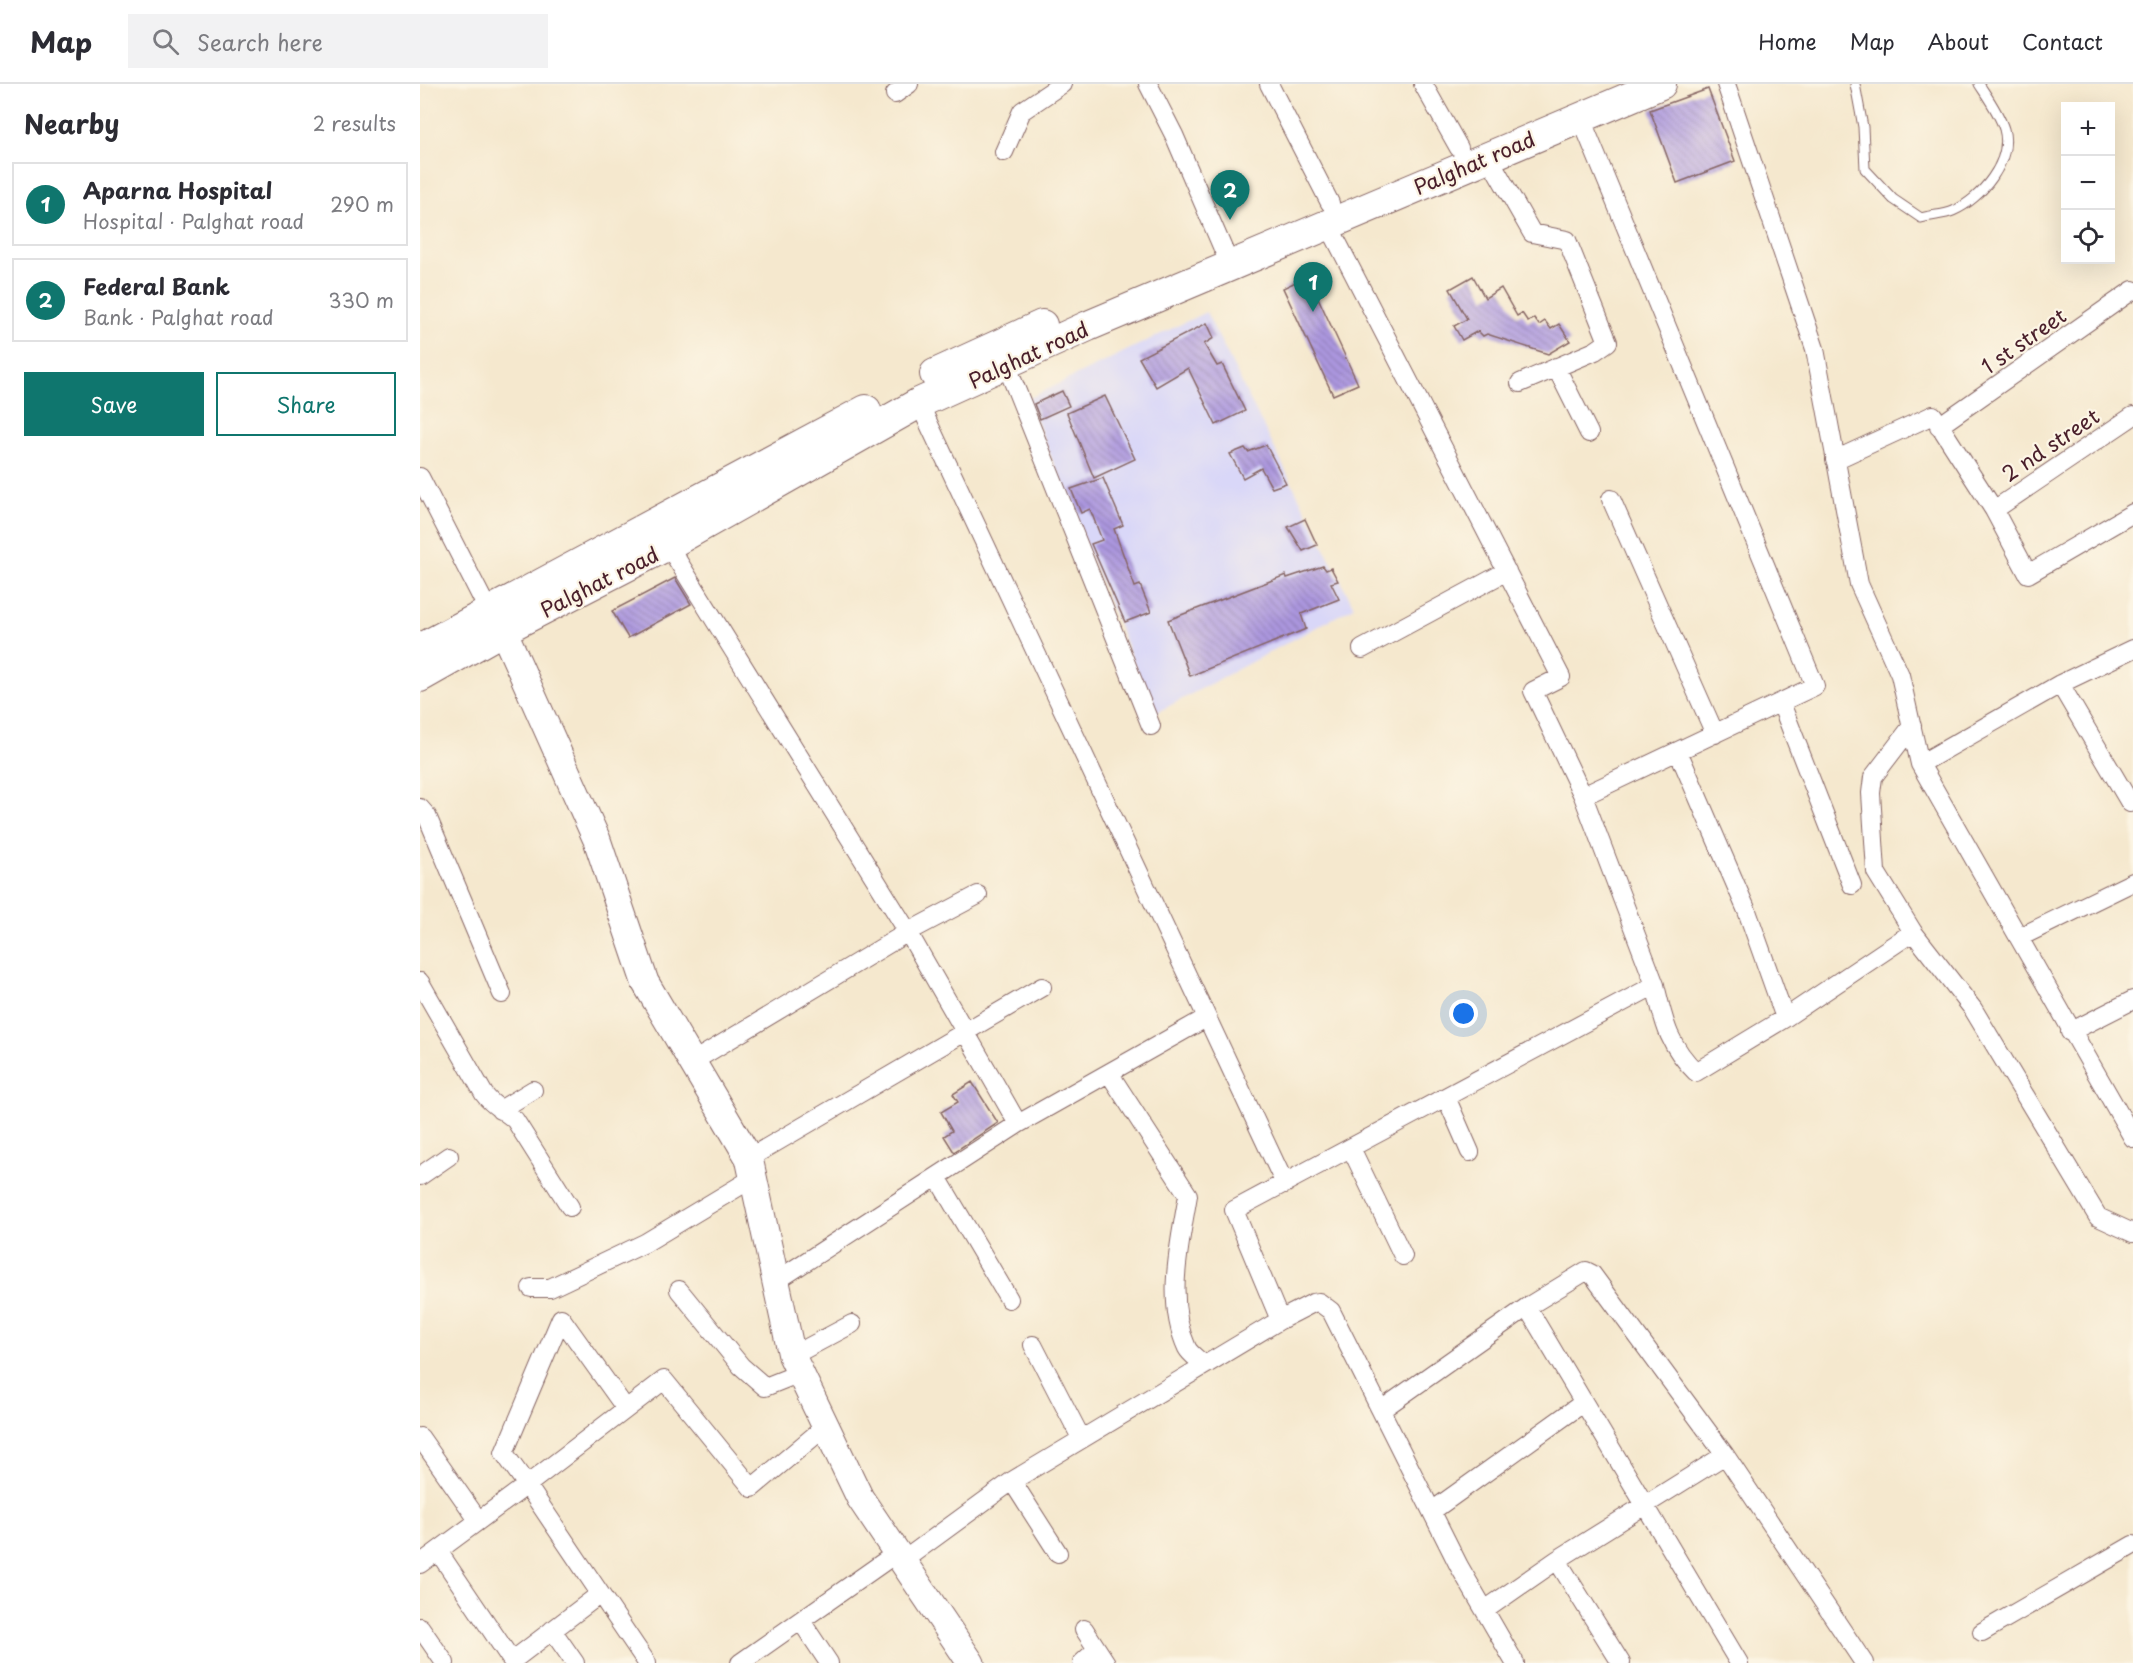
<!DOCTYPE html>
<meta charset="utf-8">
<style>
body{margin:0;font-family:"Playpen Sans",sans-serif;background:#f2f2f3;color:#2b2b33}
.controls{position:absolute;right:18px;top:18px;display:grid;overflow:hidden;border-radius:0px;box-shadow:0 6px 24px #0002}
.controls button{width:54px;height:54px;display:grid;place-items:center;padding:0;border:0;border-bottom:2px solid #e1e1e2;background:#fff;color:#2b2b33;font:30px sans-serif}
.you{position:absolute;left:1044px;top:930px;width:21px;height:21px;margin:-15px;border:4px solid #fff;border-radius:50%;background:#1a73e8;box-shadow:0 0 0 9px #1a73e833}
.badge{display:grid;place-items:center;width:39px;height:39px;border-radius:50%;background:#0f766e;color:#fff;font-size:20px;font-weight:700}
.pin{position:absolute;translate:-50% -50px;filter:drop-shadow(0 2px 3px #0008)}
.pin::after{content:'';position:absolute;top:32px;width:21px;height:18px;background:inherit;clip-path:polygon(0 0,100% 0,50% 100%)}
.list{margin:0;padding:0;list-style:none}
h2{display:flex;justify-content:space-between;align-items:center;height:78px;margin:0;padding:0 24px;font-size:26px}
h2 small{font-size:20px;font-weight:400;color:#7c7c81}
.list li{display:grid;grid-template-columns:39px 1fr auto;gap:18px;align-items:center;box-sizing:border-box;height:84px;margin:0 12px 12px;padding:0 12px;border:2px solid #e1e1e2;border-radius:0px}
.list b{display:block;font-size:22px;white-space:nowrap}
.list p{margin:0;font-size:20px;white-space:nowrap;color:#7c7c81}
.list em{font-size:20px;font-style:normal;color:#7c7c81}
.actions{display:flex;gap:12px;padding:18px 24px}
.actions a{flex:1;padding:14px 0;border:2px solid #0f766e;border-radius:0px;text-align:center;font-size:21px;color:#0f766e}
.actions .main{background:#0f766e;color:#fff}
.icon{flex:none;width:33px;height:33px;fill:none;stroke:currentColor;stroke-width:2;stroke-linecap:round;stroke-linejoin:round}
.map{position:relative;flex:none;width:1713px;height:1579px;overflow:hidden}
header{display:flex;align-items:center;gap:36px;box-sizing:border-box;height:84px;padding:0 30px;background:#fff;border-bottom:2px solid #e1e1e2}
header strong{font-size:28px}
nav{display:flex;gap:33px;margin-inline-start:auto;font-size:21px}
.search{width:420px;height:54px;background:#f2f2f3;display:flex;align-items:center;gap:15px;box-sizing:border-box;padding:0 21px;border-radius:0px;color:#7c7c81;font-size:22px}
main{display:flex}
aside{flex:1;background:#fff}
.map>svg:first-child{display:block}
.built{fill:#d9d7f8}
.building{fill:url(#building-back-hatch)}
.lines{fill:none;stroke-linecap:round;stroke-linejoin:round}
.lane-casing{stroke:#866564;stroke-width:11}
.street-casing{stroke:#866564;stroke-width:20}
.secondary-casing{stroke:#866564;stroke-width:29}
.primary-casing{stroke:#866564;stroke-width:32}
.lane{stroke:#fff;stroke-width:9}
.street{stroke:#fff;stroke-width:18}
.secondary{stroke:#fff;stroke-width:27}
.primary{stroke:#fff;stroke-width:30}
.labels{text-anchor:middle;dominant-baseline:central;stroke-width:4.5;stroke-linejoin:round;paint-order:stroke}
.street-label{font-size:21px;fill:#4a1f2b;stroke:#fcf5e5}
</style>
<header>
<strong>Map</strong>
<div class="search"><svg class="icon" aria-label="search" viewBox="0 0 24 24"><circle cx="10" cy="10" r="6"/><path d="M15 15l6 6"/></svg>Search here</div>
<nav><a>Home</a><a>Map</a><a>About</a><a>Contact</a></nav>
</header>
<main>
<aside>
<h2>Nearby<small>2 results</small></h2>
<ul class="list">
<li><span class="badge">1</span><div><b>Aparna Hospital</b><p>Hospital · Palghat road</p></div><em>290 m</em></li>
<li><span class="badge">2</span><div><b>Federal Bank</b><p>Bank · Palghat road</p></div><em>330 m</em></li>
</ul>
<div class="actions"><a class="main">Save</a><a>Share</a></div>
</aside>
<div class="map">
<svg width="1713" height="1579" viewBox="0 0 1713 1579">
<defs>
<pattern id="building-back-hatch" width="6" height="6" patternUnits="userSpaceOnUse" patternTransform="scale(1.5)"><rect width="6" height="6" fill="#ac97df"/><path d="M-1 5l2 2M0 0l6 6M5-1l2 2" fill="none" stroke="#8e7bb5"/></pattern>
</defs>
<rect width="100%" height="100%" fill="#fcf5e5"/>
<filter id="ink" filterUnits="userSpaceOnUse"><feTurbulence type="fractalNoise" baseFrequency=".0167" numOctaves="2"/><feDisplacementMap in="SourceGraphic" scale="12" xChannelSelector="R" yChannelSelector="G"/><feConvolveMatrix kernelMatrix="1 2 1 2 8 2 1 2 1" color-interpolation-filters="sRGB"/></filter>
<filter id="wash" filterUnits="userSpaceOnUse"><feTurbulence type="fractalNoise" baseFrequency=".008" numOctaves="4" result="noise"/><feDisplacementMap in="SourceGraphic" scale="24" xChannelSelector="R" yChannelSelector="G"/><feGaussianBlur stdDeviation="1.35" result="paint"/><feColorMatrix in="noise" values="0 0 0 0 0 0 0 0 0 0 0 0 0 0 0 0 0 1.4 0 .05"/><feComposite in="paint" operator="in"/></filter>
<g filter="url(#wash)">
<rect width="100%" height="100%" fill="#f5e8ce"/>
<path class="built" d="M786 228 934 523 734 630 608 315Z"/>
<g id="blocks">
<path class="building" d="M1288 5 1315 77 1257 99 1230 26Z
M888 192 938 300 913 311 863 204Z
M1053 192 1065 214 1081 204 1097 232 1102 229 1108 238 1114 234 1119 241 1125 237 1131 245 1139 240 1150 257 1128 270 1067 250 1063 252 1058 247 1042 256 1034 242 1047 235 1030 205Z
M787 239 794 254 784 260 797 282 802 280 825 327 796 341 768 284 736 303 719 274Z
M642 307 649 322 620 335 614 320Z
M685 312 715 375 674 394 647 329Z
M846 361 866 399 852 404 841 384 823 394 810 370 825 364 828 368Z
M683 394 703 441 694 445 715 503 720 501 731 528 705 538 671 460 682 456 670 425 661 429 651 405Z
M885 435 897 461 883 467 868 443Z
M903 482 906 486 911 484 918 497 911 499 919 515 881 530 886 545 770 592 748 536 866 491 867 494Z
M255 494 271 520 208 554 192 527Z
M552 998 578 1039 534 1068 524 1052 532 1047 521 1028 538 1018 533 1010Z"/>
</g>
</g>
<g filter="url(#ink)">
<use href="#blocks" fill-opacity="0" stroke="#866564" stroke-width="1.5"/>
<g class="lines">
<g class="lane-casing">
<path id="lane" d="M1435 0 1443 43 1445 85 1473 115 1501 134C1511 131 1524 131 1533 127 1561 115 1593 77 1584 45 1579 29 1568 14 1559 0"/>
</g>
<g class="street-casing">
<path id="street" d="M728 0 754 51 810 181
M849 0 910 119
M1003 0 1039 64
M1306 0 1395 265 1439 500 1480 591 1500 680 1713 1054
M475 10 489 0
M584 68 602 27 642 0
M1068 72 1112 149 1147 156 1188 258 1175 267 1100 299
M908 140 1141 593 1113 607 1163 712
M586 280 731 642
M1136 283 1169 349
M499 319 865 1100
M1519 342 1713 206
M1415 376 1513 331 1574 426 1608 490 1713 429
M0 393 68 526
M1191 415 1295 650
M1574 426 1713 332
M248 461 488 848 598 1040 786 934
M942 565 1087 487
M1640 600 1710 719
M1361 619 1432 801
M1258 667 1327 827 1365 934
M1500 680 1640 600 1713 565
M0 724 7 732 82 910
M1493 848 1553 925 1678 1133 1713 1149
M1600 853 1713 798
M0 898 64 1010C74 1024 83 1025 95 1036L150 1123
M1235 901C1244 938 1248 961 1276 988L1365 934 1493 848 1456 788 1451 709 1453 693 1492 642
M1650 948 1713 916
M272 978 488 848 558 811
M689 989 768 1111C760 1160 745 1216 767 1264 770 1270 778 1275 783 1280
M1026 1013 1050 1068
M80 1026 113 1006
M931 1064 983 1172
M329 1074 622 903
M0 1092 29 1072
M517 1093 589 1215
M356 1197 598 1040
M111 1204H130L225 1159 333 1094
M259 1206 321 1282 345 1303 380 1289
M1107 1223 1166 1187 1172 1190 1305 1371 1444 1579
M860 1236 893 1219 899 1218 911 1227 1039 1482 1095 1579
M613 1261 661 1354
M372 1272 432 1240
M961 1326 1107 1223 1319 1579
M0 1353 58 1436
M592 1397 638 1469
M1012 1427 1163 1319
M18 1467 92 1577 180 1510
M484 1476 592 1397 860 1236 814 1126 1235 901 1163 712 1395 602 1160 32
M1137 1476 1201 1579
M0 1480 107 1401 84 1369 141 1234 206 1325
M1065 1526 1137 1476 1305 1371
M381 1537 409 1579
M0 1543 25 1579
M664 1545 686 1579
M132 1546 155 1579
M1562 1548 1713 1461
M227 1579 107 1401 244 1296 332 1404 406 1342
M320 1579 478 1468
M662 1579 677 1565"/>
</g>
<g class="secondary-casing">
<path id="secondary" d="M69 528 83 546 177 756 225 898 329 1074 372 1272 440 1414 551 1579"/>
</g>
<g class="primary-casing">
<path id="primary" d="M515 290 622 241
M0 565 446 326
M0 593 83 546 248 461 499 319 668 242 1241 0"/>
</g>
<use href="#lane" class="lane"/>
<use href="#street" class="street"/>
<use href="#secondary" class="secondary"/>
<use href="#primary" class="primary"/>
</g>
</g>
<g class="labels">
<g class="street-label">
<text transform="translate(1054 78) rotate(-23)">Palghat road</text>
<text transform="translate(1603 256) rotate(-35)">1 st street</text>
<text transform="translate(608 270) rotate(-25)">Palghat road</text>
<text transform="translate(1630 360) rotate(-34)">2 nd street</text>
<text transform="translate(179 497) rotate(-27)">Palghat road</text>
</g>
</g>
</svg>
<div class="controls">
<button>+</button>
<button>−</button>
<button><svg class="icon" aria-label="locate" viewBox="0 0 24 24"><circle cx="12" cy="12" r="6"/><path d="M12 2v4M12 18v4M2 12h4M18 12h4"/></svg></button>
</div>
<div class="you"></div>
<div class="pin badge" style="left:893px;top:228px">1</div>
<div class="pin badge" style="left:810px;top:136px">2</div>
</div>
</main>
